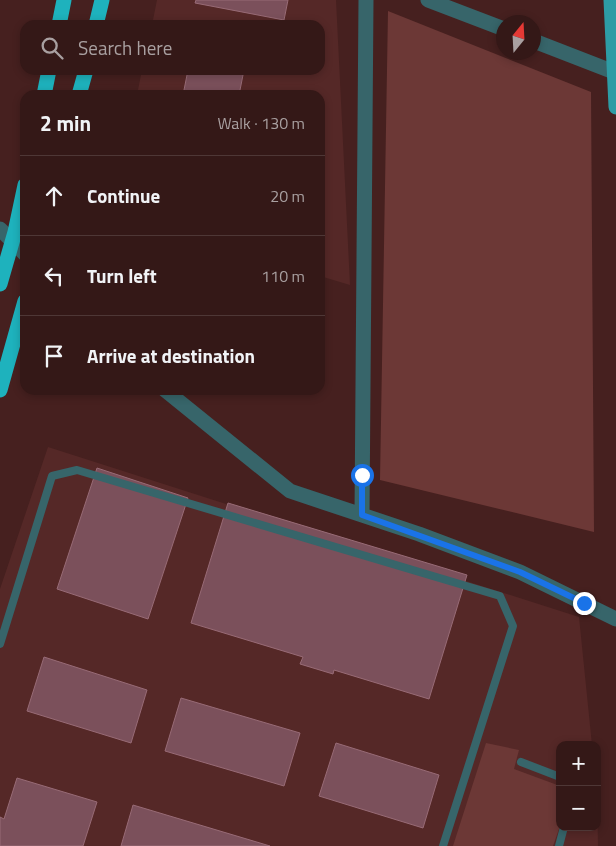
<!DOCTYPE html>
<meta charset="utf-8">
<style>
body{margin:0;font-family:"Titillium Web",sans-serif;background:#3f2524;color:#f1f3f6}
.controls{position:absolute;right:15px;bottom:15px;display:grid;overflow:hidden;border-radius:10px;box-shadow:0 2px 8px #0003}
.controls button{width:45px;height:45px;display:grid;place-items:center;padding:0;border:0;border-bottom:1px solid #4e3736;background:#341817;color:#f1f3f6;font:25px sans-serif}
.compass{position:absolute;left:496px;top:15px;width:45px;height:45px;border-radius:50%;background:#341817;box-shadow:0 2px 8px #0003;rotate:18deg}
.stop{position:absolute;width:15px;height:15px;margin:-11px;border:4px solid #1a73e8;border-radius:50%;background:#fff}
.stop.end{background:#1a73e8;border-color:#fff;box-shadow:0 1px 5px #0008}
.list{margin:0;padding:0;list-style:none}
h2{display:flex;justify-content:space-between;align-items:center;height:65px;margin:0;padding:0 20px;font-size:21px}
h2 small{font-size:16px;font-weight:400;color:#a9a0a1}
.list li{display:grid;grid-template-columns:32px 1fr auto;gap:15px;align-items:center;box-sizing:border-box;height:80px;padding:0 20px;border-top:1px solid #4e3736}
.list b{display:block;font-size:19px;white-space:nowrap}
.list em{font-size:16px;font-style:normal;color:#a9a0a1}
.icon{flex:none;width:28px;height:28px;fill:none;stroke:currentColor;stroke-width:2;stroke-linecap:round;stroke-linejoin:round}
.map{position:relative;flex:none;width:616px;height:846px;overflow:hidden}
.search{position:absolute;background:#341817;box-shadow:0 2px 8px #0003;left:20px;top:20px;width:305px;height:55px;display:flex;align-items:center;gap:12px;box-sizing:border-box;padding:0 18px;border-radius:15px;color:#a9a0a1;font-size:19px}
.panel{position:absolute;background:#341817;box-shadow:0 2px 8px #0003;left:20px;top:90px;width:305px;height:305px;border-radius:15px}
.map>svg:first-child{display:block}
.built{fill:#552827}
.green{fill:#6c3836}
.building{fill:#7b505b;stroke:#986b76}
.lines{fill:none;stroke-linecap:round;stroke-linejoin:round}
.lane{stroke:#37656a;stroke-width:8}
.street{stroke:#37656a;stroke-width:15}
.primary{stroke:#2d9ca5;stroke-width:15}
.highway{stroke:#1eb2bd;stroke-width:15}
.highway-bridge{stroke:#1eb2bd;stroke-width:15}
.route{stroke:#1a73e8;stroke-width:6}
</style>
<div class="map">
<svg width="616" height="846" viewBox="0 0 616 846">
<rect width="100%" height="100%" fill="#46201f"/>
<path class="built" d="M157 0H336L350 285 320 276V95H137L142 70H320V25H152Z
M48 447 579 617 592 745H560V827H597V791L598 846H0V589Z"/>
<path class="green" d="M388 11 591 92 594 532 380 480Z
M486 743 519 750 514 769 560 786V826L553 846H453Z"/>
<path class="building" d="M196 0H288L284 20 195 3Z
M188 70H244L239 95H183Z
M97 468 188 498 148 619 57 589Z
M228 503 467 575 429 699 334 670 333 674 300 664 303 657 191 623Z
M44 657 147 690 131 743 27 711Z
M181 698 300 733 284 786 165 751Z
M336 743 439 775 423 828 319 796Z
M17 778 97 802 83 846H0V817L4 819Z
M133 805 270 846H121Z"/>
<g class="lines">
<path class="lane" d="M0 644 52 476 77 470 500 596 513 626 443 846
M521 762 560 777
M559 846 564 827"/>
<path class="street" d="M428 0 504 29
M534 41 614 72
M0 229 25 254
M165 390 290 491 419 534 520 572 616 619
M362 515 366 0"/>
<path class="primary" d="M611 0 616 107"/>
<path class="highway" d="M59 25 64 0
M96 25 102 0
M44 95 49 70
M79 95 86 70
M0 390 25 301"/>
<path class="highway-bridge" d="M0 284 15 232 25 185"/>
</g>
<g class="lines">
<path class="route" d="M362 475V515L520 572 584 603"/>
</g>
</svg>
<div class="controls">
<button>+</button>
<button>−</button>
</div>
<svg class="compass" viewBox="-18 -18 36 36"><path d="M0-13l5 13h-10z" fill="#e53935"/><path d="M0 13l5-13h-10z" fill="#a9a0a1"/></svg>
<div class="stop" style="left:362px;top:475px"></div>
<div class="stop end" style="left:584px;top:603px"></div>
<div class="search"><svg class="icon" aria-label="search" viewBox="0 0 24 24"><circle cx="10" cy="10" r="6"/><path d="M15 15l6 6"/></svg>Search here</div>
<section class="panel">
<h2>2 min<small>Walk · 130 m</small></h2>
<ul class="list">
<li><svg class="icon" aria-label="ahead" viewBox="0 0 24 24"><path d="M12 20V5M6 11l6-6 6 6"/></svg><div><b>Continue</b></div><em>20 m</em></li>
<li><svg class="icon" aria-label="left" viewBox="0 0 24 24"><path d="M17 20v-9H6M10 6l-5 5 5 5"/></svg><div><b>Turn left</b></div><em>110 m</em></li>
<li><svg class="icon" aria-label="arrive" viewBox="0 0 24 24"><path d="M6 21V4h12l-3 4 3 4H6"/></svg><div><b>Arrive at destination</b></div></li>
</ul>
</section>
</div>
